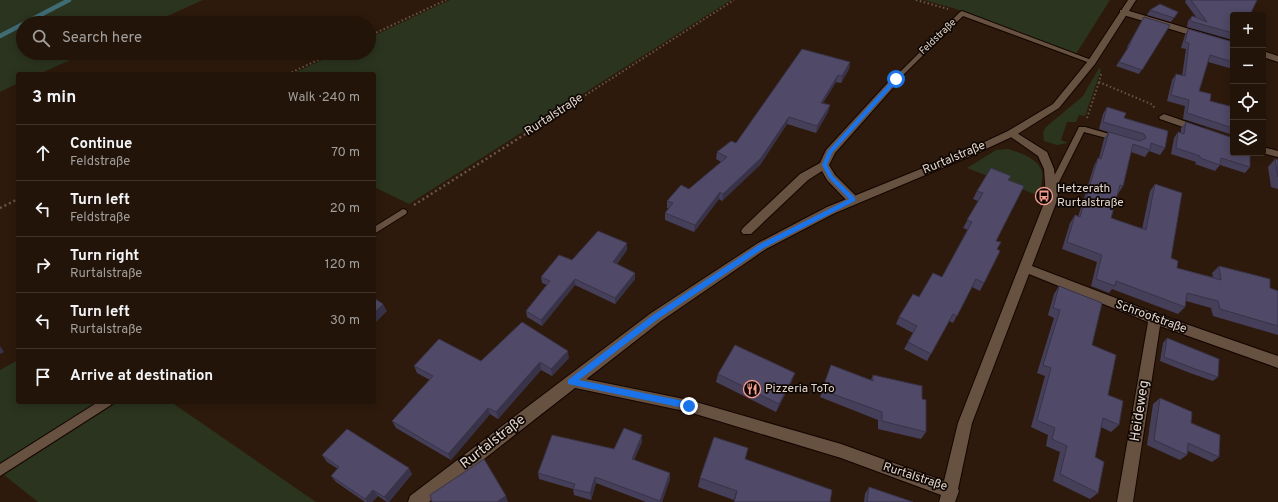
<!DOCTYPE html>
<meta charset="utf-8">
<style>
body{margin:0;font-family:Overpass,sans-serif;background:#2a1d12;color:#f1f3f6}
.controls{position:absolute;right:12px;top:12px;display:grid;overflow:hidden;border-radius:4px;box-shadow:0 2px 10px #0003}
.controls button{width:36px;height:36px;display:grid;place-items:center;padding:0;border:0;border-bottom:1px solid #3f332a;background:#221409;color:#f1f3f6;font:20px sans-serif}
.stop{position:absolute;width:12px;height:12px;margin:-9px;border:3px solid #1a73e8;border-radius:50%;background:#fff}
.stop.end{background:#1a73e8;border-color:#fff;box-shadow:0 1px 4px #0008}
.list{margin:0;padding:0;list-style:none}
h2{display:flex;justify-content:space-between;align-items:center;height:52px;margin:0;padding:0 16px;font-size:17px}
h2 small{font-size:13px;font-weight:400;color:#a29e9c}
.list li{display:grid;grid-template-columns:26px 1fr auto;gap:12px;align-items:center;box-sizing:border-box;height:56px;padding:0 16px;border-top:1px solid #3f332a}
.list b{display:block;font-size:15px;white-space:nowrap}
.list p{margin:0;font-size:13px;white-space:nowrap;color:#a29e9c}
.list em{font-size:13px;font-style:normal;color:#a29e9c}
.icon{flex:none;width:22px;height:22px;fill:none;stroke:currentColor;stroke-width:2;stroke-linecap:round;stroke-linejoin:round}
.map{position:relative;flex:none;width:1278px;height:502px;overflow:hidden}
.search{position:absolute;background:#221409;box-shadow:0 2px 10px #0003;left:16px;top:16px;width:360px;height:44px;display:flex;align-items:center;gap:10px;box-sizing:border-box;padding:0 14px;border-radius:22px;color:#a29e9c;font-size:15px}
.panel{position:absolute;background:#221409;box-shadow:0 2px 10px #0003;left:16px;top:72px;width:360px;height:332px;border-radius:4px}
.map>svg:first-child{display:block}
.green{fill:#2b341f}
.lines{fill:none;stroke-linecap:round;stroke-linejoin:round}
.stream{stroke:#406c75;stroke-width:4.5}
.lane-casing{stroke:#140500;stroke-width:2}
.street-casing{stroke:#140500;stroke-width:2}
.secondary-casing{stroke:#140500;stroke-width:2}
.path-far1{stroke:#67564a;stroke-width:2;stroke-dasharray:1.5 2.5;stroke-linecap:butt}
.path{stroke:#67564a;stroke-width:2.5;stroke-dasharray:2 3;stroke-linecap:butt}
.lane{fill:#675141;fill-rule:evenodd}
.street{fill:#675141;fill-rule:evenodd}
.secondary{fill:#675141;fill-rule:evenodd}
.wall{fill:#453f59}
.shaded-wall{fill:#383348}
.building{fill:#504967;stroke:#383348}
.route{fill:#1a73e8}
.labels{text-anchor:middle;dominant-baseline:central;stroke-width:3.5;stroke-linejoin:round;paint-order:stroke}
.far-street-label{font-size:10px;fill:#e2d5cc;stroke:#0f0703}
.street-label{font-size:12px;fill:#e2d5cc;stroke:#0f0703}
.poi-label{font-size:12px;fill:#e2d5cc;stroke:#0f0703;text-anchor:start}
.near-street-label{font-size:14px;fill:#e2d5cc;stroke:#0f0703}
</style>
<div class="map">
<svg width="1278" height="502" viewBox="0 0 1278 502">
<rect width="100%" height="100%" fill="#2d1a0c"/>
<path class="green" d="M0 0H203L152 23H23V53H86L39 74H18V83L0 92Z
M450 0H731L409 204 374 187V74H292L337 53H369V38Z
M924 0H1110L1076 54 1021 36 956 9Z
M1099 68 1101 70 1085 116 1079 115 1076 122H1067L1061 140 1068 143 1057 145 1044 141 1043 132 1046 127 1083 96Z
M1008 149C1022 153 1046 161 1042 180 1042 185 1039 190 1037 195L967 168 996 150Z
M18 360V402H99L0 466V370Z
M118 402H171L316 502H38L4 475Z"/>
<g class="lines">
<path class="stream" d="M25 23 69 0
M0 36 23 24"/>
<g class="lane-casing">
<path id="lane" d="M962 11 1094 61 1095 62 1092 64 1090 63 963 16 898 80H894V78L960 12Z
M1079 127H1085L1120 137 1121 139 1117 141 1084 132 1055 190H1049L1048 188Z
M403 209 406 210 407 212 406 214 374 234V227Z
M98 402H112L111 405 0 476V464Z"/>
</g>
<g class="street-casing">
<path id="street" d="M1120 10H1126L1233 42V48L1120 14Z
M1263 51 1278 56V62L1263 57Z
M896 76 899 77V81L835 153 829 165 835 175 857 197 859 200 857 203H849L827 180 822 171 808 180 751 234H743L741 231 743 228 800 174 820 163 826 150 893 77Z
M1164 114 1204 128 1205 130 1200 133 1160 119 1159 117Z
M1012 130 1047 152 1054 169 1058 198 1032 266 1160 315 1278 356V368L1160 326 1133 502H1117L1148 322 1029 274 972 423 958 489 959 491 955 502H939L941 495 841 458 689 412 566 386 564 382 566 378 571 376 689 400 841 444 944 481 958 423 1046 198 1044 169 1038 156 1008 135 1007 133 1008 131Z
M1263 147 1278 151V157L1262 153Z"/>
</g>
<g class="secondary-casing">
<path id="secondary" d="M1128 0H1136L1095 64 1059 108 1016 135 973 155 835 213 766 249 661 321 429 502H408L410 496 651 313 758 243 827 207 965 151 1008 131 1053 104 1088 61Z"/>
</g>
<path class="path-far1" d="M916 0 948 9
M369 36 446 0
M288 74 333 53
M1101 74 1099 82 1151 104 1155 108
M1087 118 1099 82
M528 132 734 0"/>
<path class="path" d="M414 205 530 131
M0 208 18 199"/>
<use href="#lane" class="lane"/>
<use href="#street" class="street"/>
<use href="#secondary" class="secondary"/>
</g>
<path class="wall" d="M1186 0H1257L1233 15V40L1187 27 1188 21 1192 16 1196 17 1185 2Z
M1150 10 1178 12 1171 22 1147 15Z
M1144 17 1170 25 1139 74 1116 66 1128 48 1127 47Z
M1188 29 1233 42V69L1208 62 1199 91 1210 101 1233 107V135L1183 119 1185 106 1167 101 1172 80 1176 74 1182 76 1186 49 1181 48 1185 35Z
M850 62 849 69 841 83 836 82 823 103 830 105 828 112 816 133 787 124 760 165 722 201 719 199 694 232 665 220V213L669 209 667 208V201L689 189 721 162 716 159 717 152 736 143Z
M1107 107 1124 118 1165 148 1160 155 1149 151 1145 157 1131 152 1123 186 1118 194 1117 193 1111 218 1142 229 1150 191 1155 184 1171 258 1177 268 1213 277 1212 273 1219 266 1270 288 1278 291V335L1213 316 1211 308 1186 301 1185 307 1178 314 1112 289 1109 293 1091 286 1097 262 1062 249 1070 223 1075 215 1078 217 1094 166 1098 158H1099L1104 139 1108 132 1099 129 1103 114Z
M1186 122 1250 167 1245 173 1220 165 1215 171 1195 164 1196 162 1171 154 1174 138 1178 132H1181V128Z
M1275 159 1278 160V189L1271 187 1268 167Z
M1008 180 996 241 997 249 984 283 980 291 972 287 953 323 949 321 927 361 904 349 913 333 896 324 899 317 919 297 942 277 968 230 963 228 978 201 973 199 977 191Z
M627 243V250L617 264 635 279 615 304 575 285 542 326 527 317 526 311 547 285 542 283 541 277 572 260Z
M1059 286 1092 345 1108 395 1119 425 1111 432 1101 427 1095 457 1098 493 1090 499 1053 481 1060 452 1046 446 1048 435 1031 427 1045 376 1037 373 1054 318 1048 315 1054 294Z
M1167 338 1218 377 1213 381 1190 373 1160 361 1163 343Z
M569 358 552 376 541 370 498 419 490 414 451 460 396 428 392 421 430 380 417 373 414 366 481 361Z
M831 365 871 380 873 375 922 399 926 432 921 439 878 429V420L820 397Z
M718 374 792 381 776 412 716 382Z
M1160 398 1191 423 1219 457 1212 462 1188 451 1187 455 1180 460 1147 445 1153 404Z
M642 442 634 460 670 479 662 502H646L596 483 591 500 574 495 573 489 539 479 538 473Z
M748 448 734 500 698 487 700 478Z
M322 455 412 474 389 502H387L378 496 372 502H365L336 482 331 476 338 469 327 462Z
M869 487 913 502H864L865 494Z"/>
<path class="shaded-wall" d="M850 62 849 69 841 83 842 76Z
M838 75 836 82 819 109 821 103Z
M830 105 828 112 816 133 817 126Z
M789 117 787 124 760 165 722 201 723 194Z
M720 192 719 199 694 232 695 225Z
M627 243V250L613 268V262Z
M635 273V279L615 304V298Z
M575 279V285L542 326 541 320Z
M383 304 387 311 374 324V313Z
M0 346 4 352 0 354Z
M568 351 569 358 552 376 551 369Z
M540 362 541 370 498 419 496 412Z
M795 373 792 381 776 412 779 404Z
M488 408 490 414 451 460 448 454Z
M642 435V442L632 465V459Z
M409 468 412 474 389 502H388L384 497Z
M670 473V479L662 502H660Z
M595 477 596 483 591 500 590 493Z
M373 490 378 496 372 502H367L365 499Z
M506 496 508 502H497Z"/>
<path class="building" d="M1191 0H1257L1250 15H1233V33L1190 21 1192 16 1207 22Z
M1160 4 1178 12 1174 18 1150 10Z
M1144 17 1170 25 1142 70 1119 62 1131 43H1130Z
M1188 29 1233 42V62L1210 55 1199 91 1211 94 1210 101 1233 107V128L1187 113 1189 100 1171 95 1176 74 1185 76 1189 43 1185 42Z
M802 49 850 62 842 76 838 75 821 103 830 105 817 126 789 117 761 158 723 194 720 192 695 225 665 213 673 203 667 201 681 185 689 189 727 157 717 152 731 141 736 143Z
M1107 107 1126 113 1124 118 1168 131 1165 148 1151 143 1150 150 1133 144 1123 186 1120 185 1111 218 1146 230 1155 184 1182 193 1171 258 1178 261 1177 268 1221 280 1219 266 1270 279V288L1278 291V326L1220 309 1218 301 1187 293 1185 307 1116 281 1115 286 1096 279 1102 255 1067 242 1075 215 1080 217 1098 158 1101 159 1109 132 1140 141 1146 138 1144 134 1103 122Z
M1186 122 1233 138V153H1250V167L1221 158 1220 165 1200 158V156L1176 148 1178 132 1184 134Z
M1275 159 1278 160V177Z
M991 168 1011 176 1008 180 1024 186 996 241 1001 242 997 249 1000 251 984 283 976 279 957 316 953 314 931 354 908 342 917 326 899 317 913 294 919 297 933 273 942 277 972 222 967 220 983 193 977 191Z
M598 231 627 243 613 262 635 273 615 298 575 279 541 320 526 311 550 281 541 277 559 255 572 260Z
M1059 286 1102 303 1092 345 1116 355 1108 395 1123 401 1119 425 1103 418 1095 457 1104 462 1098 493 1060 474 1067 446 1052 439 1055 428 1037 420 1051 368 1043 365 1060 310 1053 308Z
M374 298 383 304 374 313Z
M522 322 568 351 551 369 540 362 496 412 488 408 448 454 392 421 433 376 414 366 439 339 481 361Z
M1167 338 1219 359 1218 377 1195 369 1164 357Z
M735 345 795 373 779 404 718 374Z
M831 365 873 381V375L922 386V399L926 400V432L882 421V412L822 390Z
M1160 398 1192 412 1191 423 1220 435 1219 457 1188 443 1187 455 1154 440Z
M624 428 642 435 632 459 670 473 660 501 595 477 590 493 573 489 575 484 538 473 552 435 614 449Z
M347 429 409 468 384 497 373 490 365 499 331 476 339 467 322 455Z
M714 437 748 448 745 459 832 490 830 502H734L737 491 700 478Z
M484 459 506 496 497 502H432L430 495Z
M869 487 913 502H867Z"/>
<path class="route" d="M894 78 899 79 832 153 827 165 833 176 855 198V201L764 248 658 319 579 380 689 402 692 403V408L689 409 568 384V380L653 315 760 244 849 199 829 178 822 165 828 151Z"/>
<defs>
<g id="bus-ring" transform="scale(0.9)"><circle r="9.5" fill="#0f0703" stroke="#f59d8e" stroke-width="1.5"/><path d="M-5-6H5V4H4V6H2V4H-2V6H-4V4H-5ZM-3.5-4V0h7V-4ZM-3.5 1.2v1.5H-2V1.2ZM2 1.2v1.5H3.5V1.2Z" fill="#f59d8e"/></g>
<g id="restaurant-ring" transform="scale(0.9)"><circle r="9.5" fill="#0f0703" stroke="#f59d8e" stroke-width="1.5"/><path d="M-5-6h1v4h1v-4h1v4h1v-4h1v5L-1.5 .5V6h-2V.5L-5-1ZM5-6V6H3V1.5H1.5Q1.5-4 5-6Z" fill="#f59d8e"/></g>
</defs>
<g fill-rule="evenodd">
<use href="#bus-ring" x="1044" y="196"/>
<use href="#restaurant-ring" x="752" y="389"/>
</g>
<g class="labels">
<g class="far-street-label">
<text transform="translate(938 37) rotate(-44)">Feldstraße</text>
</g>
<g class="street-label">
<text transform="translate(554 115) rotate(-33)">Rurtalstraße</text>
<text transform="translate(954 158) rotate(-23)">Rurtalstraße</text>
<text transform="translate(1151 317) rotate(20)">Schroofstraße</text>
<text transform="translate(915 477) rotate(18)">Rurtalstraße</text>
</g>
<g class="poi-label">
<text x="1057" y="189">Hetzerath<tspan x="1057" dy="14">Rurtalstraße</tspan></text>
<text x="765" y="389">Pizzeria ToTo</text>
</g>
<g class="near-street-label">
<text transform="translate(1140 411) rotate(-81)">Heideweg</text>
<text transform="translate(493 442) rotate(-38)">Rurtalstraße</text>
</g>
</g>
</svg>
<div class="controls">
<button>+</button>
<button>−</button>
<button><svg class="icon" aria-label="locate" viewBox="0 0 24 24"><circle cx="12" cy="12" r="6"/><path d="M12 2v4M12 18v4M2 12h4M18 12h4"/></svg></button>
<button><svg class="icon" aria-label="layers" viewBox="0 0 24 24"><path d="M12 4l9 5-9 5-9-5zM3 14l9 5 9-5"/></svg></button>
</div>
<div class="stop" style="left:896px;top:79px"></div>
<div class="stop end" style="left:689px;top:406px"></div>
<div class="search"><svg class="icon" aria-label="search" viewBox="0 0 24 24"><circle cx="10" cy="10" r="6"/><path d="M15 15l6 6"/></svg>Search here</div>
<section class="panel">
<h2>3 min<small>Walk · 240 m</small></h2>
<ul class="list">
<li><svg class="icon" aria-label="ahead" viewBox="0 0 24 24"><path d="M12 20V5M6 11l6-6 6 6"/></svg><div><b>Continue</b><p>Feldstraße</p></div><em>70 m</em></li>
<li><svg class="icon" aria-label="left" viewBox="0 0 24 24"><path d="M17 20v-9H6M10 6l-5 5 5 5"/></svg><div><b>Turn left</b><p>Feldstraße</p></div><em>20 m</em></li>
<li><svg class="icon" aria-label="right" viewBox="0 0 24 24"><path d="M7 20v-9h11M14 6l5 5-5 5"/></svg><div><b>Turn right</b><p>Rurtalstraße</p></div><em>120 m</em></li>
<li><svg class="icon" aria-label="left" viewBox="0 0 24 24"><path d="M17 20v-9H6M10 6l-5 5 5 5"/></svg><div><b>Turn left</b><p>Rurtalstraße</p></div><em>30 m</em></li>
<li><svg class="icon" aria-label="arrive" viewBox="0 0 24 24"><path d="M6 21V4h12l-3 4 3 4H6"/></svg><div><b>Arrive at destination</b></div></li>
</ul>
</section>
</div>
